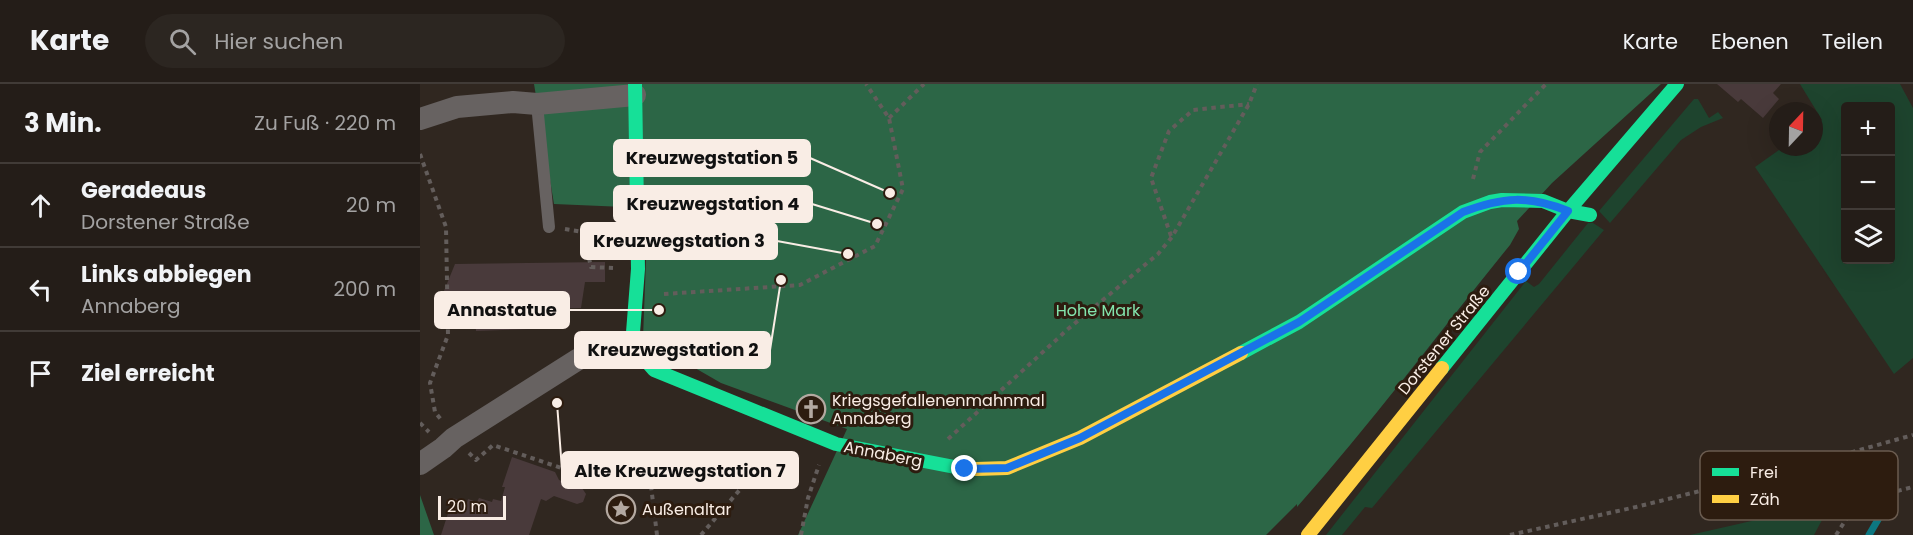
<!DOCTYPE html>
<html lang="de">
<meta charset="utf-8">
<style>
body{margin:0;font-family:Poppins,sans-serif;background:#2c2621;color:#f1f3f6}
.controls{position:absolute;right:18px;top:18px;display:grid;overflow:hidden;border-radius:6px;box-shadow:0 6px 24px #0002}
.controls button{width:54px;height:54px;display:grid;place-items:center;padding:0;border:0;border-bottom:2px solid #413b37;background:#241d18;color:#f1f3f6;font:30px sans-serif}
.compass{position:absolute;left:1349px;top:18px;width:54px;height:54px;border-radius:50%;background:#241d18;box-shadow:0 6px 24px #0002;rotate:22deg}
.scale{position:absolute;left:18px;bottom:15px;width:68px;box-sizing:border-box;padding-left:6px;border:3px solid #f9ede5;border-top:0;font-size:16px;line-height:21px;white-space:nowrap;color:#f9ede5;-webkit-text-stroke:4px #2d1c0f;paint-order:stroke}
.stop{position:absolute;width:18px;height:18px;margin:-14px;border:4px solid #1a73e8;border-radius:50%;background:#fff}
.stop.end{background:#1a73e8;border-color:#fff;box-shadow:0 2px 6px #0008}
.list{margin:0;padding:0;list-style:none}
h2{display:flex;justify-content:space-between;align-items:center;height:78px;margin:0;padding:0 24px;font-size:26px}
h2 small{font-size:20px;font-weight:400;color:#a3a2a2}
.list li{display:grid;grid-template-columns:39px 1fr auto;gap:18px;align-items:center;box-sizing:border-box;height:84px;padding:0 24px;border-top:2px solid #413b37}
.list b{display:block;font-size:22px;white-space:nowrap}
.list p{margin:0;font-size:20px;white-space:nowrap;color:#a3a2a2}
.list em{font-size:20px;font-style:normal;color:#a3a2a2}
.icon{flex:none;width:33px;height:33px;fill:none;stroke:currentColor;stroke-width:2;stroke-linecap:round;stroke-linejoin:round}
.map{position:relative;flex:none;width:1493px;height:451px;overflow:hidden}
header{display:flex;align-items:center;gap:36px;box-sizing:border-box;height:84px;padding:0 30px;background:#241d18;border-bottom:2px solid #413b37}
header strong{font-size:28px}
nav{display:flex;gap:33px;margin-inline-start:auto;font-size:21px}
.search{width:420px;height:54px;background:#2c2621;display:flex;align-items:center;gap:15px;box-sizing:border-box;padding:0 21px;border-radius:33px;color:#a3a2a2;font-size:22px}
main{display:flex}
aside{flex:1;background:#241d18}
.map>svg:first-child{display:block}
.green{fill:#1e442e;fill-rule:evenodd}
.forest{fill:#2c6646}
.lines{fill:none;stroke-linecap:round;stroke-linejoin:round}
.stream{stroke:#0d7781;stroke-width:7}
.building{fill:#493a3b}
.path{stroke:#635d5b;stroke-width:4;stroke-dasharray:4.5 4.5;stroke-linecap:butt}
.lane{stroke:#676261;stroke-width:12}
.street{stroke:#676261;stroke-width:22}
.fast{stroke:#16e098;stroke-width:14}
.slow{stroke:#ffcf43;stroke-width:14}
.route{stroke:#1a73e8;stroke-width:8}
.labels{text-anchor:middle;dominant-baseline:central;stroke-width:6;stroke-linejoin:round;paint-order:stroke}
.park-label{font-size:16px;fill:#83e4ac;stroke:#2d1c0f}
.street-label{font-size:16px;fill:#f9ede5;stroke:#2d1c0f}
.poi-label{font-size:16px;fill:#f9ede5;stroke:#2d1c0f;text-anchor:start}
.key{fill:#2d1c0f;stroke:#6a5b4f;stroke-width:1.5}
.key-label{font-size:16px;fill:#f9ede5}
.leader{fill:none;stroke:#f9ede5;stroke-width:2}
.callout-dot{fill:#f9ede5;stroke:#2d1c0f;stroke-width:2}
.callout{fill:#f9ede5;stroke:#f9ede5;stroke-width:2}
.callout-label{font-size:18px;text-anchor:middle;font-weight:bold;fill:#111}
</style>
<header>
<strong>Karte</strong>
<div class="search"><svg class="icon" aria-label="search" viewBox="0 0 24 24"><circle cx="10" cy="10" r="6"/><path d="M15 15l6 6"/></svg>Hier suchen</div>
<nav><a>Karte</a><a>Ebenen</a><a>Teilen</a></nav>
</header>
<main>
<aside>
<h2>3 Min.<small>Zu Fuß · 220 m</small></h2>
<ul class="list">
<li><svg class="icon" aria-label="ahead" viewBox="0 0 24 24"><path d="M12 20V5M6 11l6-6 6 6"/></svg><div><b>Geradeaus</b><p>Dorstener Straße</p></div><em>20 m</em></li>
<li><svg class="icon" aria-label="left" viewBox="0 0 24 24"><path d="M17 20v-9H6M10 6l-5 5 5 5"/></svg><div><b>Links abbiegen</b><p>Annaberg</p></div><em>200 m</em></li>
<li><svg class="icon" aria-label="arrive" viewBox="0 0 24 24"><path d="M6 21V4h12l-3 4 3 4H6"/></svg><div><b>Ziel erreicht</b></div></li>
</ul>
</aside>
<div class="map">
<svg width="1493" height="451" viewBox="0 0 1493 451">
<rect width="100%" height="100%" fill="#302720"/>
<path class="green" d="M1380 0H1480L1493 24V274L1474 290 1335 83 1363 63H1394V42L1402 36ZM1426 22H1470V176H1426Z
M1274 15H1278L1289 34 1298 28 1303 34 1281 43 1261 56 1190 139 1179 127Z
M1168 139H1173L1184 146 952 424 945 423 922 451H906L1106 197 1114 203 1119 200Z
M1411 419 1394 451H1270Z"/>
<path class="forest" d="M114 0H1241L1132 99 1097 137 1099 145 1090 161C1019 248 952 339 877 423V420L846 451H378L427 345 301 299 223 254 228 124 134 120Z
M0 411 14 451H0Z"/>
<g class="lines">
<path class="stream" d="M1449 451 1473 410"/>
</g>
<path class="building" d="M1297 0H1361L1353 9 1359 15 1343 34 1321 15 1318 18Z
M185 178V198H165L161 224 107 225 109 245 56 247 55 232 34 231V223L17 224 35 180Z
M92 373 135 388 139 396 162 404 166 410 163 418 157 420 134 412 126 417 121 415 109 451H21L33 414 47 419 48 415 57 418 59 414 72 418 73 415 81 417 85 403H82Z"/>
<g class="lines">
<path class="path" d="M469 34 504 0
M0 70 26 143 28 251 10 299 15 328 23 338
M1053 95 1060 68 1126 0
M145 145 163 148 171 183 193 184
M751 152 731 94 749 47 773 26 829 20
M244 210 380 201 455 162 483 105 469 34 446 0
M0 339 9 348
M528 355 648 245 738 170 752 153 829 20 837 0
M49 369 56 376 73 361 189 400 231 402
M237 451 231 402 335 388 376 374
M281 451 335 388
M381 451 388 414 399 381
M1090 451 1216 423 1404 376 1493 351
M1416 451 1438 417 1493 403"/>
<path class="lane" d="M117 20 129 143"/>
<path class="street" d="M0 35 37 23 93 18 117 20 215 11
M0 380 23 364 34 354 157 276 184 262 212 261"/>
<path class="fast" d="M215 0 218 185 212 261 234 286 416 360 545 385H556
M821 269 879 238 1043 128 1070 118 1082 116 1123 117 1148 127 1170 131
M1022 284 1148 127 1257 0"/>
<path class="slow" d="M556 385 587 384 660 354 821 269
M888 451 1022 284"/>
</g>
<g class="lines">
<path class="route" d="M545 385 587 384 660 354 879 238 1043 128C1083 113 1108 111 1148 127L1099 188"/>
</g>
<defs>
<g id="church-ring" transform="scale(1.5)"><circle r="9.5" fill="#2d1c0f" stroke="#b3a8a0" stroke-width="1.5"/><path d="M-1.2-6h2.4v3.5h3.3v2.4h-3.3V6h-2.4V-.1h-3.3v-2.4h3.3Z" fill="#b3a8a0"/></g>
<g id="sight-ring" transform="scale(1.5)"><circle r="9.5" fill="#2d1c0f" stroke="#b3a8a0" stroke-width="1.5"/><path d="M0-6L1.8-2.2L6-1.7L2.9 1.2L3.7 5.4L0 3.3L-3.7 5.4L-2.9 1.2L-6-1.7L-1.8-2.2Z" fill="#b3a8a0"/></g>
</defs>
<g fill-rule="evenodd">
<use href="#church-ring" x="391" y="325"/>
<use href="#sight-ring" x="201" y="425"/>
</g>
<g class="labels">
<g class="park-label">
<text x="678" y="226">Hohe Mark</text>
</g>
<g class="street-label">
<text transform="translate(1024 256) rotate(-51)">Dorstener Straße</text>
<text transform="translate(463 370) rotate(11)">Annaberg</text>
</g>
<g class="poi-label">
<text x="412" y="316">Kriegsgefallenenmahnmal<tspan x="412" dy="18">Annaberg</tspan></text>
<text x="222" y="425">Außenaltar</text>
</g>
</g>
<rect x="1280" y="367" width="198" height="69" rx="9" class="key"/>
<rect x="1292" y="384" width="27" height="8" fill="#16e098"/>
<rect x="1292" y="411" width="27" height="8" fill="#ffcf43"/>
<g class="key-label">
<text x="1330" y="394">Frei</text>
<text x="1330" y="421">Zäh</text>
</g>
<path class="leader" d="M470 109L390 74M457 140L392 120M428 170L357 157M239 226L149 226M361 196L350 266M137 319L142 386"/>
<g class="callout-dot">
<circle cx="470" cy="109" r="6"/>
<circle cx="457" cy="140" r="6"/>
<circle cx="428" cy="170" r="6"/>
<circle cx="239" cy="226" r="6"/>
<circle cx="361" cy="196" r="6"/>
<circle cx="137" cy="319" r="6"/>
</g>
<g class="callout">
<rect x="194" y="56" width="196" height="36" rx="6"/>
<rect x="194" y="102" width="198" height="36" rx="6"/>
<rect x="161" y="139" width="196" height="36" rx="6"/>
<rect x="15" y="208" width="134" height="36" rx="6"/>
<rect x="155" y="248" width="195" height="36" rx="6"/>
<rect x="142" y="368" width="236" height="36" rx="6"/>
</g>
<g class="callout-label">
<text x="292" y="80">Kreuzwegstation 5</text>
<text x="293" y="126">Kreuzwegstation 4</text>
<text x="259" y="163">Kreuzwegstation 3</text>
<text x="82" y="232">Annastatue</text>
<text x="253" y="272">Kreuzwegstation 2</text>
<text x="260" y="393">Alte Kreuzwegstation 7</text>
</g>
</svg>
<div class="controls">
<button>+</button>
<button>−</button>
<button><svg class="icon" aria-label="layers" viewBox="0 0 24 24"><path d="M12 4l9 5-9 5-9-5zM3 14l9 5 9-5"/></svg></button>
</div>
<svg class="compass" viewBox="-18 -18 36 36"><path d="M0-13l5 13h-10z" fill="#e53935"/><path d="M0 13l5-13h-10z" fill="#a3a2a2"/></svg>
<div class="scale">20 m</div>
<div class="stop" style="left:1099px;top:188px"></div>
<div class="stop end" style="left:545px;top:385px"></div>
</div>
</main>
